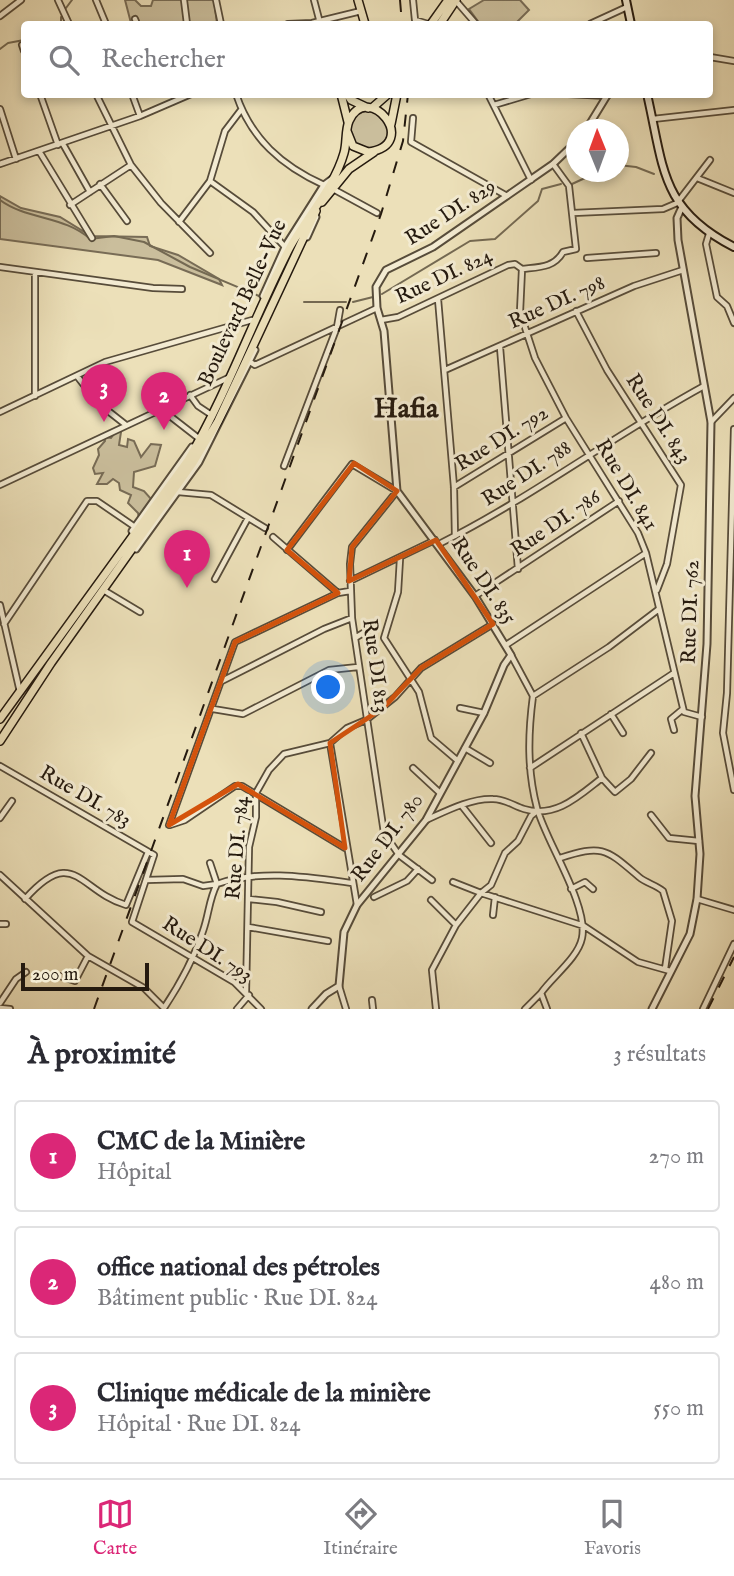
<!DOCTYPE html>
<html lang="fr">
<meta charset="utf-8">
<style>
body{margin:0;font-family:"IM FELL English",serif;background:#f7f7f7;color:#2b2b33}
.compass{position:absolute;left:566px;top:119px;width:63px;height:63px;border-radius:50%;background:#fff;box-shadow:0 4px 10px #0003;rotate:359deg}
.scale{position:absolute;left:21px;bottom:18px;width:128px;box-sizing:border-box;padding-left:7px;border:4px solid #251a0f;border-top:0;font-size:19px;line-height:24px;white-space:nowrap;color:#251a0f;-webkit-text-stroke:5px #f3ebd2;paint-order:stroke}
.you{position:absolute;left:329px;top:688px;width:24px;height:24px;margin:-18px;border:5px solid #fff;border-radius:50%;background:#1a73e8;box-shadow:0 0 0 10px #1a73e833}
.badge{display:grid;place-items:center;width:46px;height:46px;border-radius:50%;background:#db2777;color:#fff;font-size:23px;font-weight:700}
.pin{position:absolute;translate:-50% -58px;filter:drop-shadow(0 2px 4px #0008)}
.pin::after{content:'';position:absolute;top:37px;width:24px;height:21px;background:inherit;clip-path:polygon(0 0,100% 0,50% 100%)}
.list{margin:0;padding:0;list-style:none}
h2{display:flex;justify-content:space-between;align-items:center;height:91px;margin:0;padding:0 28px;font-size:30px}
h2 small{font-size:23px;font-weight:400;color:#7c7c81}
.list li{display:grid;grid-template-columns:46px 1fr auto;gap:21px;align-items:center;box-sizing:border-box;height:112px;margin:0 14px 14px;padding:0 14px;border:2px solid #e1e1e2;border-radius:7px}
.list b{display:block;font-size:26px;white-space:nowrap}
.list p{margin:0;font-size:23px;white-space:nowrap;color:#7c7c81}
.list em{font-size:23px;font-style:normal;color:#7c7c81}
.icon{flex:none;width:38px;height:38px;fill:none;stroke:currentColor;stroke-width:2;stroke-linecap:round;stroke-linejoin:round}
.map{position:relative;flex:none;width:734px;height:1009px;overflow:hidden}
.search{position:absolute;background:#fff;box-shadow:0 4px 10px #0003;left:21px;right:21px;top:21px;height:77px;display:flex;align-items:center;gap:18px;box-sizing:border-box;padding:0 24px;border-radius:7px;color:#7c7c81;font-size:26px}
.sheet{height:469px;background:#fff}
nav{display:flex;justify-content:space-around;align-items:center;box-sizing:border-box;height:98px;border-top:2px solid #e1e1e2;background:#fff;font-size:19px;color:#7c7c81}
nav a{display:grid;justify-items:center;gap:4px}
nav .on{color:#db2777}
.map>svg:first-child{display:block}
.green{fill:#cabe9c;stroke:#786c56;stroke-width:2}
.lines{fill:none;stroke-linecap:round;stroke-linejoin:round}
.stream{stroke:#746952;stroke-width:2}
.minor-casing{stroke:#574c3a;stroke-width:8}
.tertiary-casing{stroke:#574c3a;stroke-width:9}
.secondary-casing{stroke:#251a0f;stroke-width:10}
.primary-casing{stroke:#251a0f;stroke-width:10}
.minor{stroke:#f3ebd2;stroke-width:4.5}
.tertiary{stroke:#f3ebd2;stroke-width:5}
.secondary{stroke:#f3ebd2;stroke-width:6}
.primary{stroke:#ece0b9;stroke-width:7}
.rail{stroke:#251a0f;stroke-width:2;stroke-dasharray:12 12;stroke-linecap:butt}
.marked{fill:none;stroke:#d4530c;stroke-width:5;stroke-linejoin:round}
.labels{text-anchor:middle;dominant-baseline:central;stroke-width:6;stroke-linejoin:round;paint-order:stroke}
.street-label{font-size:21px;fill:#251a0f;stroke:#f3ebd2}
.district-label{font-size:28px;font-weight:bold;fill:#251a0f;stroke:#f3ebd2}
</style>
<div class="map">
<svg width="734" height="1009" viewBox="0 0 734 1009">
<rect width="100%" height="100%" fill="#ece0b9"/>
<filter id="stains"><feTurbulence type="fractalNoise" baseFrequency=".00286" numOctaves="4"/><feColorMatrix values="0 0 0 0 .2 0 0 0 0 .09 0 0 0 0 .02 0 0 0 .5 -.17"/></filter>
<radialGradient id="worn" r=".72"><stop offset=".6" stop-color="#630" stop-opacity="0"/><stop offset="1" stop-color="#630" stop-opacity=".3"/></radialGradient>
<path class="green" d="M125 0H135L141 6H151L153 0H214L217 24H112L131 23Z
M484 0H520L529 10 515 24H480L469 9Z
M350 130a19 19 0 1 1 38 0a19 19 0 1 1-38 0Z
M0 196 21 208 60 217 91 236 147 237 150 246 178 255 219 279 222 285 158 260 0 239Z
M117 430 121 432 119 445 127 447 128 439 134 441 141 457 151 444 161 445 155 466 134 472 133 487 144 491 152 500 139 518 138 513 128 503 131 495 120 490 119 483 113 479 107 484H97L103 473 95 474 93 468 99 455 98 449 105 441 104 437 111 438Z"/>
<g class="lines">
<path class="stream" d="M66 8 72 0
M61 24V17
M0 49 8 43 24 40
M618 165 636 167 654 174
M572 184 598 172
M0 200C27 220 65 216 90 239L114 236 144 242 190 267 259 296
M382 294 470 241 495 239 538 201 542 189 561 184
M304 302H346
M353 302 373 297"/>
<g class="minor-casing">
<path id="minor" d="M58 0 69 24
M96 0 106 24
M184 0 187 24
M216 0 221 24
M314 0 319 19
M413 0 415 20 428 24
M456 1 476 24
M0 16 21 0
M135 19 137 24
M288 24 312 23 361 11
M590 24 627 7
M22 45 24 51
M710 57 734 61
M40 94 58 145
M96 94 131 165 161 203 210 253
M132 94 140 116
M236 94C251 139 282 166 324 185
M488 94 531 180
M568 94 607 96
M494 105 531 94
M0 109 16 159
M413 118 411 142 507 196
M653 119 734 110
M63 144 90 192
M39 151 92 238
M0 164 140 116 191 94
M697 178 734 193
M210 181 253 212 285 247
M100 184 127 221
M333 189 377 213
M70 205 131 165
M573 213 663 209 677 203 710 160
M179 222 210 181 225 131 241 110
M709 234 706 244 717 297 727 306 734 323
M587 258 656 253
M0 267 153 288 182 289
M522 269C539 267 554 268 563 252L576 249 569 186 553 164
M438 299 454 487 455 536
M576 311 607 370 681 485 667 564 657 590
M381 320 398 317 508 265 515 264 522 269 520 312 535 358 566 418 638 533 646 553 684 712 702 717
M500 347 518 569
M250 362 255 365 377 308
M445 370 634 286 683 270
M77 376 98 403 126 425
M190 395 198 406 210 414
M35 396V273
M161 409 197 437
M0 412 105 362 252 320
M711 422 734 398
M734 429 727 693 723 733 734 790
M284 466 337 327 340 310
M0 485 228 378
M454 487 566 418
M178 492 211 495 265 528
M273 537 338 593
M439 544C531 498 614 435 704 386
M287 550 352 464 397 491 352 547 350 564 352 618 384 833 399 855 432 880
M400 559 398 592 384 638 419 692 431 738 458 761
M215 579 248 518
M350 581 435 540
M105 591 140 612
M475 596 619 501
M0 605 20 692
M4 624 87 501H97L135 527
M355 638 373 627
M506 645 646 553
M511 655 533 696
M222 681 324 629 352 618
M460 708 484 713
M213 709 243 714 329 670 358 667
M611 714 623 733
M674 730 671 719 683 709
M330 743 357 905
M465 748 490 763
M0 766 154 855 132 922 234 982 261 1009
M413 768 440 793
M530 768 674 673
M602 778 615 792 631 779 651 753
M462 806 491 843
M537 811 531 816 518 841 505 853 491 885 481 893 584 926 638 962 670 971
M651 815 669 838 699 841
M0 818 12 801
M426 820C446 811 471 798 493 799 505 799 514 806 524 809 556 819 580 795 602 778L581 733
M169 825 235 642 338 593 350 591
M170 825 185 820 235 786H242L345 848
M560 858C603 844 606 849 639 877 646 883 656 885 663 891L672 921 665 969
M0 875 88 956 144 988 164 1008
M146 880 183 879 203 886 217 884 210 863
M571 889 585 882 593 889
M374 897 407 881 418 869
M25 899C74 844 79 891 126 905L148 852
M249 899 277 902 321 912
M697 899 734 910
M431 900 456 925
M493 915 495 897
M0 924H6
M248 927 328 941
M60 976 75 981 88 956
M339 986 346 1009
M246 993 249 847 256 817V793L269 770 284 754 330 743 347 728 366 720 395 697 421 668 493 624
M372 1000 373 1009
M0 1003 16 979 26 972
M0 1008 10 1009
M164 1008C180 984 194 958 203 931 209 914 209 899 217 884 260 869 308 877 352 883
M237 1009 249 995
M436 1009 432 970 456 925 481 893 453 882
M525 1009 541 993
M547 1009 541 993C552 977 578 958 582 938 589 905 545 840 537 808 527 770 528 734 533 696L609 647 659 609
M703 1009 734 944"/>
</g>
<g class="tertiary-casing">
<path id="tertiary" d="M586 130 608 94
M307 237 316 217
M263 296 286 245 324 185 332 179
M132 531 192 447
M136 549 199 462 255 350
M312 1009 326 994 339 986 344 932 357 905 426 820 484 713 504 665 511 655 475 596 397 491 384 331 377 308 376 287 386 270 433 247 553 164 576 142
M652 1009 690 934 697 899 700 854 695 796 707 644 711 422 678 240 677 218 681 209"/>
</g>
<g class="secondary-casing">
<path id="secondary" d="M626 0 631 24
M647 94C664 168 660 209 734 247"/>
</g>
<g class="primary-casing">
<path id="primary" d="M358 0 365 24
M431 24 448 0
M440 24 456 0
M341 94 348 122
M347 94 351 100 368 108
M372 108 388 94
M391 124 397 94
M322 202 349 169 374 152
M0 719 188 460C228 392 253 319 289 249 306 217 334 188 344 153 347 143 345 131 349 121 368 79 422 145 368 152L353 146 347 131
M0 741 51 663 193 463 218 421 316 211"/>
</g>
<use href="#minor" class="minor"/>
<use href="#tertiary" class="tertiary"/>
<use href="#secondary" class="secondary"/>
<use href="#primary" class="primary"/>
<path class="rail" d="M400 0 402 24
M94 1009 381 214 403 141 408 94
M708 1009 734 957"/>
</g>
<path class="marked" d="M354 463 397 491 352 547 349 581 436 540 493 624 421 668 383 708 330 743 345 848 238 784 169 825 235 642 338 593 287 550Z"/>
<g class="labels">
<g class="street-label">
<text transform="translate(451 213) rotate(-33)">Rue DI. 829</text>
<text transform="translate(444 277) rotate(-25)">Rue DI. 824</text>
<text transform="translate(243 303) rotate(-65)">Boulevard Belle-Vue</text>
<text transform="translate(557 303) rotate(-24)">Rue DI. 798</text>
<text transform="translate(658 419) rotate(57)">Rue DI. 843</text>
<text transform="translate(502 439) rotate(-32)">Rue DI. 792</text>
<text transform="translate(527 474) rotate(-33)">Rue DI. 788</text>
<text transform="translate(626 485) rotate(59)">Rue DI. 841</text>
<text transform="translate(556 524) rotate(-34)">Rue DI. 786</text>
<text transform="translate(483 581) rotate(56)">Rue DI. 835</text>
<text transform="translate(691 612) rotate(-88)">Rue DI. 762</text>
<text transform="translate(375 666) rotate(82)">Rue DI 813</text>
<text transform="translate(85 797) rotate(30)">Rue DI. 783</text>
<text transform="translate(388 838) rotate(-53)">Rue DI. 780</text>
<text transform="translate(238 848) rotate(-85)">Rue DI. 784</text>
<text transform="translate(207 950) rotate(33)">Rue DI. 793</text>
</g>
<g class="district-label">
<text x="406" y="409">Hafia</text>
</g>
</g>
<rect width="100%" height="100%" filter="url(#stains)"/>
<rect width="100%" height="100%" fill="url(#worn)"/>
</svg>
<svg class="compass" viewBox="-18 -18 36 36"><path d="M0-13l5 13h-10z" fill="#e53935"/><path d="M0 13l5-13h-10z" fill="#7c7c81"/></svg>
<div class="scale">200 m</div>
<div class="you"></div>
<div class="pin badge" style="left:187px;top:588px">1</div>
<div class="pin badge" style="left:164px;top:430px">2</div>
<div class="pin badge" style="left:104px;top:422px">3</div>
<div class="search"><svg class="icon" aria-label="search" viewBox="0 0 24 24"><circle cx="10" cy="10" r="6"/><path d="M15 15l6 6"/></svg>Rechercher</div>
</div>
<section class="sheet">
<h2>À proximité<small>3 résultats</small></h2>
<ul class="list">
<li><span class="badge">1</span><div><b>CMC de la Minière</b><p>Hôpital</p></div><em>270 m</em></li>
<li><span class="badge">2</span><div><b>office national des pétroles</b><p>Bâtiment public · Rue DI. 824</p></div><em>480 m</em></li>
<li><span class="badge">3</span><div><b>Clinique médicale de la minière</b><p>Hôpital · Rue DI. 824</p></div><em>550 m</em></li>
</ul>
</section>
<nav>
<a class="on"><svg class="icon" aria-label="map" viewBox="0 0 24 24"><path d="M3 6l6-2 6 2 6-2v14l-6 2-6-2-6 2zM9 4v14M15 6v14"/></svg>Carte</a>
<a><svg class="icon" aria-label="directions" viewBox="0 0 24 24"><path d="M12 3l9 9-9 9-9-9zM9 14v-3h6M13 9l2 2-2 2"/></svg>Itinéraire</a>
<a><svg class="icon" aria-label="saved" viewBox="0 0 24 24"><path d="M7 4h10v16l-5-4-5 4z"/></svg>Favoris</a>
</nav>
